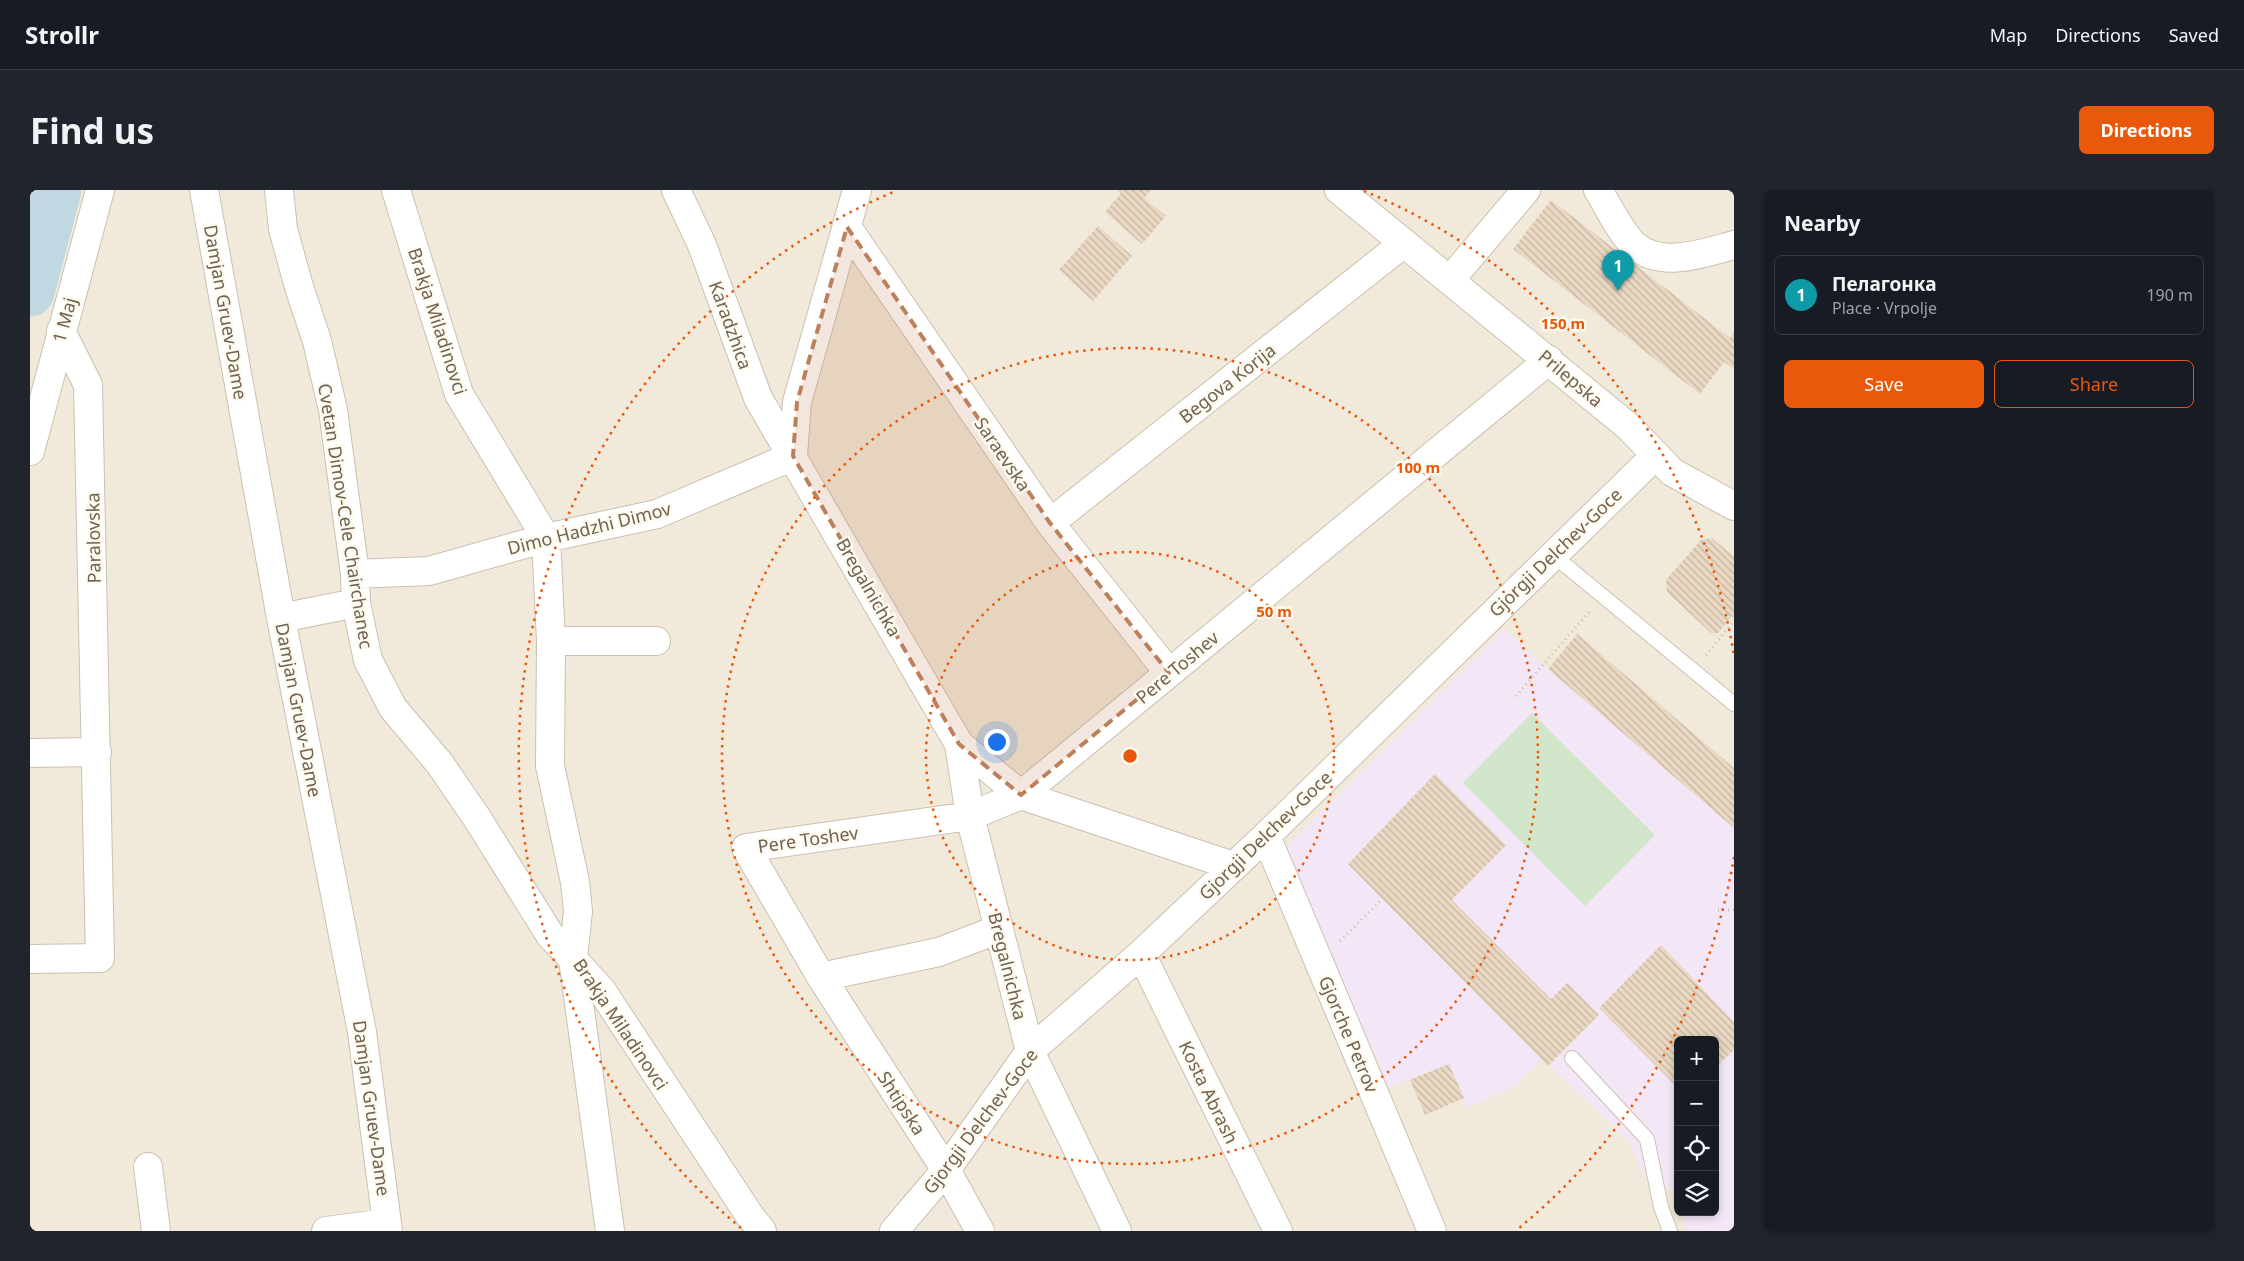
<!DOCTYPE html>
<meta charset="utf-8">
<style>
body{margin:0;font-family:"Noto Sans",sans-serif;background:#20242c;color:#f1f3f6}
.controls{position:absolute;right:15px;bottom:15px;display:grid;overflow:hidden;border-radius:8px;box-shadow:0 2px 8px #0003}
.controls button{width:45px;height:45px;display:grid;place-items:center;padding:0;border:0;border-bottom:1px solid #363941;background:#171b24;color:#f1f3f6;font:25px sans-serif}
.you{position:absolute;left:966px;top:551px;width:18px;height:18px;margin:-12px;border:4px solid #fff;border-radius:50%;background:#1a73e8;box-shadow:0 0 0 8px #1a73e833}
.badge{display:grid;place-items:center;width:32px;height:32px;border-radius:50%;background:#ea580c;color:#fff;font-size:16px;font-weight:700}
.pin{position:absolute;translate:-50% -41px;filter:drop-shadow(0 1px 2px #0008)}
.pin::after{content:'';position:absolute;top:26px;width:18px;height:15px;background:inherit;clip-path:polygon(0 0,100% 0,50% 100%)}
.list{margin:0;padding:0;list-style:none}
h2{display:flex;justify-content:space-between;align-items:center;height:65px;margin:0;padding:0 20px;font-size:21px}
h2 small{font-size:16px;font-weight:400;color:#9ea1a6}
.list li{display:grid;grid-template-columns:32px 1fr auto;gap:15px;align-items:center;box-sizing:border-box;height:80px;margin:0 10px 10px;padding:0 10px;border:1px solid #363941;border-radius:8px}
.list b{display:block;font-size:19px;white-space:nowrap}
.list p{margin:0;font-size:16px;white-space:nowrap;color:#9ea1a6}
.list em{font-size:16px;font-style:normal;color:#9ea1a6}
.actions{display:flex;gap:10px;padding:15px 20px}
.actions a{flex:1;padding:11px 0;border:1px solid #ea580c;border-radius:8px;text-align:center;font-size:18px;color:#ea580c}
.actions .main{background:#ea580c;color:#fff}
.icon{flex:none;width:28px;height:28px;fill:none;stroke:currentColor;stroke-width:2;stroke-linecap:round;stroke-linejoin:round}
.map{position:relative;flex:none;width:1704px;height:1041px;overflow:hidden;border-radius:8px}
header{display:flex;align-items:center;gap:30px;box-sizing:border-box;height:70px;padding:0 25px;background:#171b24;border-bottom:1px solid #363941}
header strong{font-size:24px}
nav{display:flex;gap:28px;margin-inline-start:auto;font-size:18px}
.intro{display:flex;align-items:center;justify-content:space-between;box-sizing:border-box;height:120px;padding:0 30px}
h1{margin:0;font-size:35px}
.button{padding:12px 22px;border-radius:8px;background:#ea580c;color:#fff;font-size:18px;font-weight:700}
main{display:flex;gap:30px;padding:0 30px}
aside{flex:1;background:#171b24;border-radius:8px;box-shadow:0 2px 8px #0003}
.map>svg:first-child{display:block}
.residential{fill:#f1e9d9;fill-rule:evenodd}
.education{fill:#f3e6f7}
.grass{fill:#d1e6ca}
.lines{fill:none;stroke-linecap:round;stroke-linejoin:round}
.river{stroke:#c0d8e1;stroke-width:49}
.building{fill:url(#building-back-hatch)}
.service-casing{stroke:#cbc0b1;stroke-width:16}
.minor-casing{stroke:#cbc0b1;stroke-width:30}
.tertiary-casing{stroke:#cbc0b1;stroke-width:30}
.path{stroke:#d1bea8;stroke-width:3;stroke-dasharray:1 4;stroke-linecap:butt}
.service{stroke:#fff;stroke-width:14}
.minor{stroke:#fff;stroke-width:28}
.tertiary{stroke:#fff;stroke-width:28}
.marked{fill:#bc805b;fill-opacity:0.2;stroke:#bc805b;stroke-width:4;stroke-dasharray:10 6;stroke-linejoin:round}
.ring{fill:none;stroke:#e8590c;stroke-width:2.5;stroke-dasharray:2.5 5}
.labels{text-anchor:middle;dominant-baseline:central;stroke-width:5;stroke-linejoin:round;paint-order:stroke}
.street-label{font-size:18px;fill:#726150;stroke:#fdfaf0}
.centre{fill:#e8590c;stroke:#fdfaf0;stroke-width:2.5}
.ring-label{font-size:15px;text-anchor:middle;font-weight:bold;fill:#e8590c;stroke:#fdfaf0;stroke-width:5;stroke-linejoin:round;paint-order:stroke}
</style>
<header>
<strong>Strollr</strong>
<nav><a>Map</a><a>Directions</a><a>Saved</a></nav>
</header>
<div class="intro"><h1>Find us</h1><a class="button">Directions</a></div>
<main>
<div class="map">
<svg width="1704" height="1041" viewBox="0 0 1704 1041">
<defs>
<pattern id="building-back-hatch" width="6" height="6" patternUnits="userSpaceOnUse" patternTransform="scale(1.25)"><rect width="6" height="6" fill="#ead8c3"/><path d="M-1 5l2 2M0 0l6 6M5-1l2 2" fill="none" stroke="#c2b3a1"/></pattern>
</defs>
<rect width="100%" height="100%" fill="#faf6ea"/>
<path class="residential" d="M0 0H1704V1041H0ZM1648 850H1685V1022H1648Z"/>
<path class="education" d="M1474 439 1514 475 1704 638V1041H1657L1650 1022H1685V850H1648V1018L1638 995 1624 1006 1597 949 1513 869 1484 896 1438 918 1419 874 1359 897 1255 658Z"/>
<path class="grass" d="M1502 523 1625 645 1555 716 1433 593Z"/>
<g class="lines">
<path class="river" d="M0 102 27 0"/>
</g>
<path class="building" d="M1088 0H1121L1114 8 1136 26 1112 54 1075 22 1091 3Z
M1521 10 1700 148 1704 142V179L1694 172 1670 204 1483 59Z
M1068 36 1102 66 1063 111 1029 80Z
M1682 348 1704 367V428L1702 426 1688 443H1681L1637 402 1636 390 1671 350Z
M1547 444 1704 578V638L1518 479Z
M1405 584 1476 655 1422 710 1521 809 1537 793 1569 825 1518 876 1318 674Z
M1631 755 1704 832V860L1685 878V850H1648V898L1569 818Z
M1419 874 1434 908 1395 925 1380 890Z"/>
<g class="lines">
<g class="service-casing">
<path id="service" d="M1523 365 1704 514
M1542 868 1617 949 1631 1017 1640 1041"/>
</g>
<g class="minor-casing">
<path id="minor" d="M174 0 251 428 332 842 358 1041
M249 0 253 39 269 97 287 151 303 220 325 384 326 413 338 470 363 518 410 574 447 628 520 745 543 769 580 1041
M366 0 429 204 516 348 521 451 520 576 545 692 548 721 543 769 572 801 720 1026 732 1041
M646 0 672 55 728 208 929 554 991 605 1203 676
M1568 0C1578 16 1591 43 1604 55 1631 79 1674 63 1704 55
M817 37 1020 333 1139 483
M1420 90 1496 0
M1020 333 1374 53
M325 384 399 381 516 348 627 324 763 266 767 212 827 0
M251 428 326 413
M521 451H626
M929 554 940 626 1000 861 1087 1041
M0 563 67 562
M1236 646 1402 1041
M1111 764 1248 1041
M0 769 70 768 58 195 31 141
M791 787 909 762 969 739
M118 977 126 1041
M296 1041 357 1033
M864 1041 916 980 1000 861 1111 764 1236 646 1626 265
M950 1041 916 980 791 787 716 658 940 626 991 605 1519 170"/>
</g>
<g class="tertiary-casing">
<path id="tertiary" d="M1309 0 1599 237 1642 282 1704 316
M0 261 70 0"/>
</g>
<path class="path" d="M1676 465 1704 431
M1486 506 1559 422
M1688 720H1704
M1310 751 1352 709"/>
<use href="#service" class="service"/>
<use href="#minor" class="minor"/>
<use href="#tertiary" class="tertiary"/>
</g>
<path class="marked" d="M817 37 1020 333 1139 483 991 605 929 554 763 266 767 212Z"/>
<g class="ring">
<circle cx="1100" cy="566" r="204"/>
<circle cx="1100" cy="566" r="408"/>
<path d="M1704 667A612 612 0 0 1 1489 1038M711 1038A612 612 0 0 1 866 1M1334 1A612 612 0 0 1 1704 465"/>
</g>
<g class="labels">
<g class="street-label">
<text transform="translate(196 122) rotate(80)">Damjan Gruev-Dame</text>
<text transform="translate(34 130) rotate(-75)">1 Maj</text>
<text transform="translate(408 131) rotate(72)">Brakja Miladinovci</text>
<text transform="translate(701 135) rotate(70)">Karadzhica</text>
<text transform="translate(1541 188) rotate(40)">Prilepska</text>
<text transform="translate(1197 193) rotate(-38)">Begova Korija</text>
<text transform="translate(973 264) rotate(56)">Saraevska</text>
<text transform="translate(316 326) rotate(81)">Cvetan Dimov-Cele Chairchanec</text>
<text transform="translate(559 338) rotate(-14)">Dimo Hadzhi Dimov</text>
<text transform="translate(63 348) rotate(-91)">Paralovska</text>
<text transform="translate(1525 362) rotate(-44)">Gjorgji Delchev-Goce</text>
<text transform="translate(839 397) rotate(60)">Bregalnichka</text>
<text transform="translate(1147 477) rotate(-40)">Pere Toshev</text>
<text transform="translate(269 520) rotate(79)">Damjan Gruev-Dame</text>
<text transform="translate(1235 645) rotate(-44)">Gjorgji Delchev-Goce</text>
<text transform="translate(778 649) rotate(-8)">Pere Toshev</text>
<text transform="translate(978 776) rotate(76)">Bregalnichka</text>
<text transform="translate(591 834) rotate(56)">Brakja Miladinovci</text>
<text transform="translate(1319 844) rotate(67)">Gjorche Petrov</text>
<text transform="translate(1179 902) rotate(64)">Kosta Abrash</text>
<text transform="translate(872 913) rotate(57)">Shtipska</text>
<text transform="translate(342 918) rotate(82)">Damjan Gruev-Dame</text>
<text transform="translate(950 931) rotate(-53)">Gjorgji Delchev-Goce</text>
</g>
</g>
<circle cx="1100" cy="566" r="8" class="centre"/>
<g class="ring-label">
<text x="1533" y="139">150 m</text>
<text x="1388" y="283">100 m</text>
<text x="1244" y="427">50 m</text>
</g>
</svg>
<div class="controls">
<button>+</button>
<button>−</button>
<button><svg class="icon" aria-label="locate" viewBox="0 0 24 24"><circle cx="12" cy="12" r="6"/><path d="M12 2v4M12 18v4M2 12h4M18 12h4"/></svg></button>
<button><svg class="icon" aria-label="layers" viewBox="0 0 24 24"><path d="M12 4l9 5-9 5-9-5zM3 14l9 5 9-5"/></svg></button>
</div>
<div class="you"></div>
<div class="pin badge" style="left:1588px;top:101px;background:#0f9aa8">1</div>
</div>
<aside>
<h2>Nearby<small></small></h2>
<ul class="list">
<li><span class="badge" style="background:#0f9aa8">1</span><div><b>Пелагонка</b><p>Place · Vrpolje</p></div><em>190 m</em></li>
</ul>
<div class="actions"><a class="main">Save</a><a>Share</a></div>
</aside>
</main>
